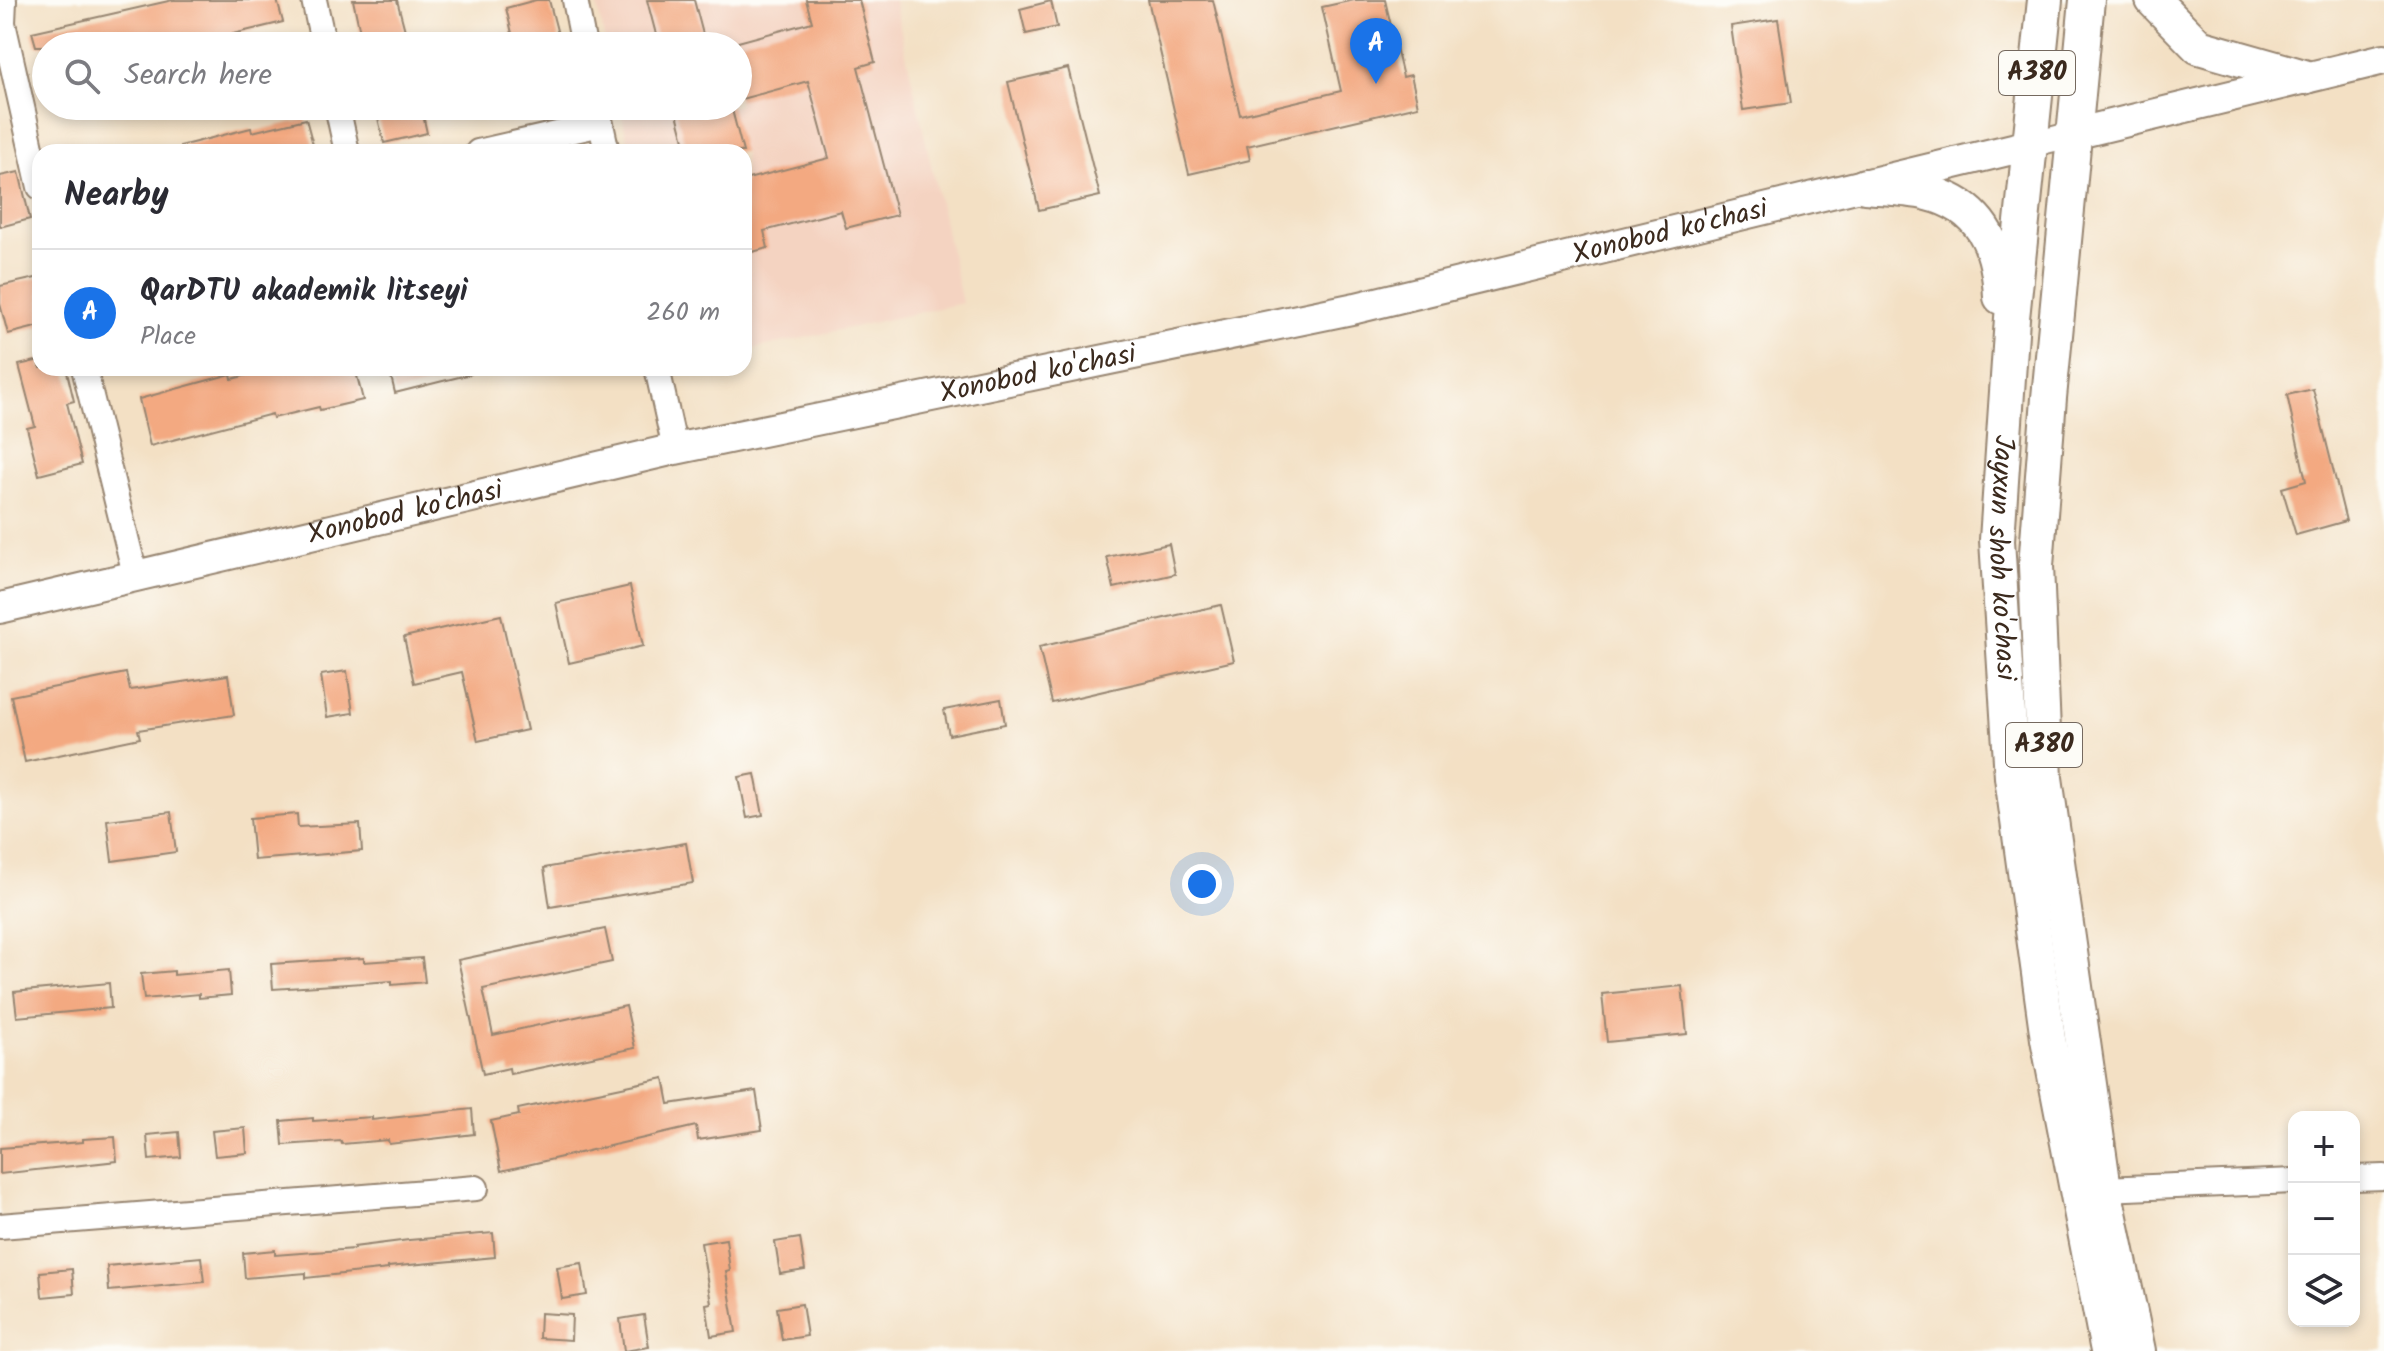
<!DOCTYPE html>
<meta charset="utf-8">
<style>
body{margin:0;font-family:Kalam,sans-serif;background:#f2f2f3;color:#2b2b33}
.controls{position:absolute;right:24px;bottom:24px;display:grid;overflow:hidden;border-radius:16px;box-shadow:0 4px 12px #0003}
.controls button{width:72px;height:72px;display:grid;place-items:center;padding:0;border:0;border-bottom:2px solid #e1e1e2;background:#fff;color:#2b2b33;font:40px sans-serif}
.you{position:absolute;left:1202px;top:884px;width:28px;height:28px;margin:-20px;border:6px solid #fff;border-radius:50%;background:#1a73e8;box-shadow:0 0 0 12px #1a73e833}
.badge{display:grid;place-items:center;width:52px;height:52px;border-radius:50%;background:#1a73e8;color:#fff;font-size:26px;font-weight:700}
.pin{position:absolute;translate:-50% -66px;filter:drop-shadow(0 2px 4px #0008)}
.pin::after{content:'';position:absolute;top:42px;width:28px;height:24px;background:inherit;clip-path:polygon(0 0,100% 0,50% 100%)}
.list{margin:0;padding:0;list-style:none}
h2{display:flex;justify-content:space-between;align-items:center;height:104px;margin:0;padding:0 32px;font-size:34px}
h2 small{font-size:26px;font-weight:400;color:#7c7c81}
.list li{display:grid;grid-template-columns:52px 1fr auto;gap:24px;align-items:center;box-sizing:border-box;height:128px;padding:0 32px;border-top:2px solid #e1e1e2}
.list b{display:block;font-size:30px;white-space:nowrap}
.list p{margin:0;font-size:26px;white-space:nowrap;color:#7c7c81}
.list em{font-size:26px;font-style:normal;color:#7c7c81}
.icon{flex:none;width:44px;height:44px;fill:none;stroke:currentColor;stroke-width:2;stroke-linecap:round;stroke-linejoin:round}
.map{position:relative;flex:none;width:2384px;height:1351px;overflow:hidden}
.search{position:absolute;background:#fff;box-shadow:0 4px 12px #0003;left:32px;top:32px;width:720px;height:88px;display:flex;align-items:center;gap:20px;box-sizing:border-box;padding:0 28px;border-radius:44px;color:#7c7c81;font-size:30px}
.panel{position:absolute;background:#fff;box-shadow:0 4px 12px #0003;left:32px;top:144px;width:720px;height:232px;border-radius:24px}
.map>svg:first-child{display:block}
.built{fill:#f4d3c1}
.building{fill:#f3a981}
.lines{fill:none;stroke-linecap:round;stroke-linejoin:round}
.minor-casing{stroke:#978571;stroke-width:28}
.major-casing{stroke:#978571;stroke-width:34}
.highway-casing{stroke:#978571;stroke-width:38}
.minor{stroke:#fff;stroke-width:24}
.major{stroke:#fff;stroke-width:30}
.highway{stroke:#fff;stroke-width:34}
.labels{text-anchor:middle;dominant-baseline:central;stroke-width:6;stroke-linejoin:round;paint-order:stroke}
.shield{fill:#fdfcf7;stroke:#75695f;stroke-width:2}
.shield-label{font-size:26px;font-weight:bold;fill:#3b2a1e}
.street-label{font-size:28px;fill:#3b2a1e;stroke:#fdfcf7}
</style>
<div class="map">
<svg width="2384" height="1351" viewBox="0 0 2384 1351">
<rect width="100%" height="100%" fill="#fdfcf7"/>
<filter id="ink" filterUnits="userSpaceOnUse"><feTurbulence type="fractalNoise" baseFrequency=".0125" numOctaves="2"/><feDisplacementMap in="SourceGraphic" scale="16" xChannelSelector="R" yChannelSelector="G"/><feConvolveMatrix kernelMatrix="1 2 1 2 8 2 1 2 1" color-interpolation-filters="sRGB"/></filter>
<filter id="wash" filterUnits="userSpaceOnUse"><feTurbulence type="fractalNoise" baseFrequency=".006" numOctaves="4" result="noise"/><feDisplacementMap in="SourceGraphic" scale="32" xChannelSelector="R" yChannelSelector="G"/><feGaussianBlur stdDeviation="1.8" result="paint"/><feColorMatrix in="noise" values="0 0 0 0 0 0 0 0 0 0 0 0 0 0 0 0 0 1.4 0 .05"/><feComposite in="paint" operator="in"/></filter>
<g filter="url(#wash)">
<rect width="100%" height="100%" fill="#f3e0c4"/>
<path class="built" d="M596 0H894L962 303 744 351V152H630L620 106H738V46H606Z"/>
<g id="blocks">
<path class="building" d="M173 0H277L283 22 183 46H36L32 32Z
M353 0H397L409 46H363Z
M536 0H549L561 46H515L506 8Z
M647 0H694L706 46H659Z
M806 0H859L875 62 858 67 897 215 846 228 841 211 764 231 768 248 744 254V180L829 158 808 81 738 100V42L812 22Z
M1148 0H1213L1240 115 1341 91 1322 7 1354 0H1385L1403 77 1411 75 1418 106 1247 146 1250 160 1189 174Z
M1051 1 1057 27 1026 34 1020 9Z
M1778 19 1791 103 1743 110 1731 26Z
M1068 68 1100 196 1039 210 1008 82Z
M375 106H421L427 133 384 143Z
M675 106H731L743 152H687Z
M306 119 315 152H180V146L251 128 252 132Z
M19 172 30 219 0 227V176Z
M40 277V326L8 334 0 304V286Z
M40 360V368H66L74 401 67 403 82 464 39 475 27 428 35 426 19 365Z
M274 368H355L363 400 320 410 319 407 273 418 272 414 150 446 139 399 231 374 232 379Z
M389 368H471V374L395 393Z
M2313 389 2346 521 2296 535 2282 488 2306 481 2287 395Z
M1169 544 1175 574 1114 588 1107 557Z
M630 586 643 646 569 663 556 603Z
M1221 605 1234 661 1052 703 1039 647Z
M501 615 527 730 478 741 462 672 414 683 404 637Z
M347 671 353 713 327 717 321 675Z
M126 673 130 690 228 675 234 715 138 730 140 738 25 762 11 696Z
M1001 699 1005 724 949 735 944 710Z
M755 774 763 815 747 818 739 777Z
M171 812 176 852 112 861 107 820Z
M297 814 298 827 360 824 362 851 254 860 250 818Z
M686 843 693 883 550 907 544 868Z
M605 929 612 962 483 989 493 1035 626 1006 635 1048 510 1074 509 1068 483 1074 458 960Z
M364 958V962L422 958 425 982 392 985V981L273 989 271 964Z
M229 970 231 995 199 998V994L144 999 141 974 174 971V975Z
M109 983 111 1008 17 1017 14 992Z
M1682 986 1687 1034 1607 1042 1602 994Z
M664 1078 669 1104 756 1091 762 1130 698 1140 696 1126 501 1171 491 1121 519 1115 518 1109Z
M472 1109 474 1134 389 1144 388 1140 342 1144 341 1141 283 1145 281 1121 313 1118V1121L372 1117V1120Z
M245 1128 247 1153 215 1156 212 1131Z
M179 1132 181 1157 149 1160 147 1135Z
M115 1137 117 1161 0 1174V1148L83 1142V1139Z
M493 1233 495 1257 388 1267V1269L306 1278V1273L245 1278 243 1253 275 1250V1255L354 1249V1247L409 1240Z
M800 1238 805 1270 780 1274 775 1242Z
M726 1239 730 1271 726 1272 736 1332 711 1336 706 1304 711 1303 701 1243Z
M201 1257 204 1282 109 1291 107 1266Z
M582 1263 587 1295 562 1299 557 1267Z
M72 1269 74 1294 42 1297 40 1272Z
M802 1304 807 1336 782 1340 777 1308Z
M540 1313 572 1315 571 1340 539 1338Z
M644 1315 649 1347 624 1351 620 1319Z"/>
</g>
</g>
<g filter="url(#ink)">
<use href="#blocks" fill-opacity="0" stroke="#978571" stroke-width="2"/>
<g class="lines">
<g class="minor-casing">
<path id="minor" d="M4 0 3 23 40 187
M314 0 324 46
M575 0 584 46
M337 106 347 152
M597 106 607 152
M2029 145 2074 134
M478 152 601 124
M84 368 136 578
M657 368 675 449
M2354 1178 2384 1177
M2104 1189 2294 1181
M0 1226 476 1188"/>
</g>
<g class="major-casing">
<g id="major">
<path d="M2074 134 2384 59"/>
<path id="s1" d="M0 608 675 449 1356 308 2029 145"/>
</g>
</g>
<g class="highway-casing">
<g id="highway">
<path id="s2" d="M2045 0 2012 318 1997 540 2012 777 2048 1039 2108 1351"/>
<path d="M2087 0 2049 398 2036 566 2045 778 2104 1189 2138 1351"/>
<path d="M2153 0 2199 47 2304 77"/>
<path d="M1865 186C1886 188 1908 188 1928 193 1982 206 1999 246 2001 297"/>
</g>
</g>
<use href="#minor" class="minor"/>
<use href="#major" class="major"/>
<use href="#highway" class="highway"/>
</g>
</g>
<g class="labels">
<g class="shield">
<rect x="1999" y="51" width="76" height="44" rx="6"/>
<rect x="2006" y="723" width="76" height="44" rx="6"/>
</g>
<g class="shield-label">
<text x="2037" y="73">A380</text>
<text x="2044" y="745">A380</text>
</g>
<g class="street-label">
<text stroke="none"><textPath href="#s1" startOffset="1712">Xonobod ko'chasi</textPath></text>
<text stroke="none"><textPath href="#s1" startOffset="1064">Xonobod ko'chasi</textPath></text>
<text stroke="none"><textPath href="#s1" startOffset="416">Xonobod ko'chasi</textPath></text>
<text stroke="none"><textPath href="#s2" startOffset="560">Jayxun shoh ko'chasi</textPath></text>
</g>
</g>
</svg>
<div class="controls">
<button>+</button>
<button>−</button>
<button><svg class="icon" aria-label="layers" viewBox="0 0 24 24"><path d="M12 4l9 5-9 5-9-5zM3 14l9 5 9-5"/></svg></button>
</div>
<div class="you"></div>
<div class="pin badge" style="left:1376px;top:84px">A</div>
<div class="search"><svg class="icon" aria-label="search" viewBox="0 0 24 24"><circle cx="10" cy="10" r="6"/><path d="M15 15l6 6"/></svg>Search here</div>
<section class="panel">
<h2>Nearby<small></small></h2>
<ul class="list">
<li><span class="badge">A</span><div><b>QarDTU akademik litseyi</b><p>Place</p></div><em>260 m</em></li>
</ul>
</section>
</div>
